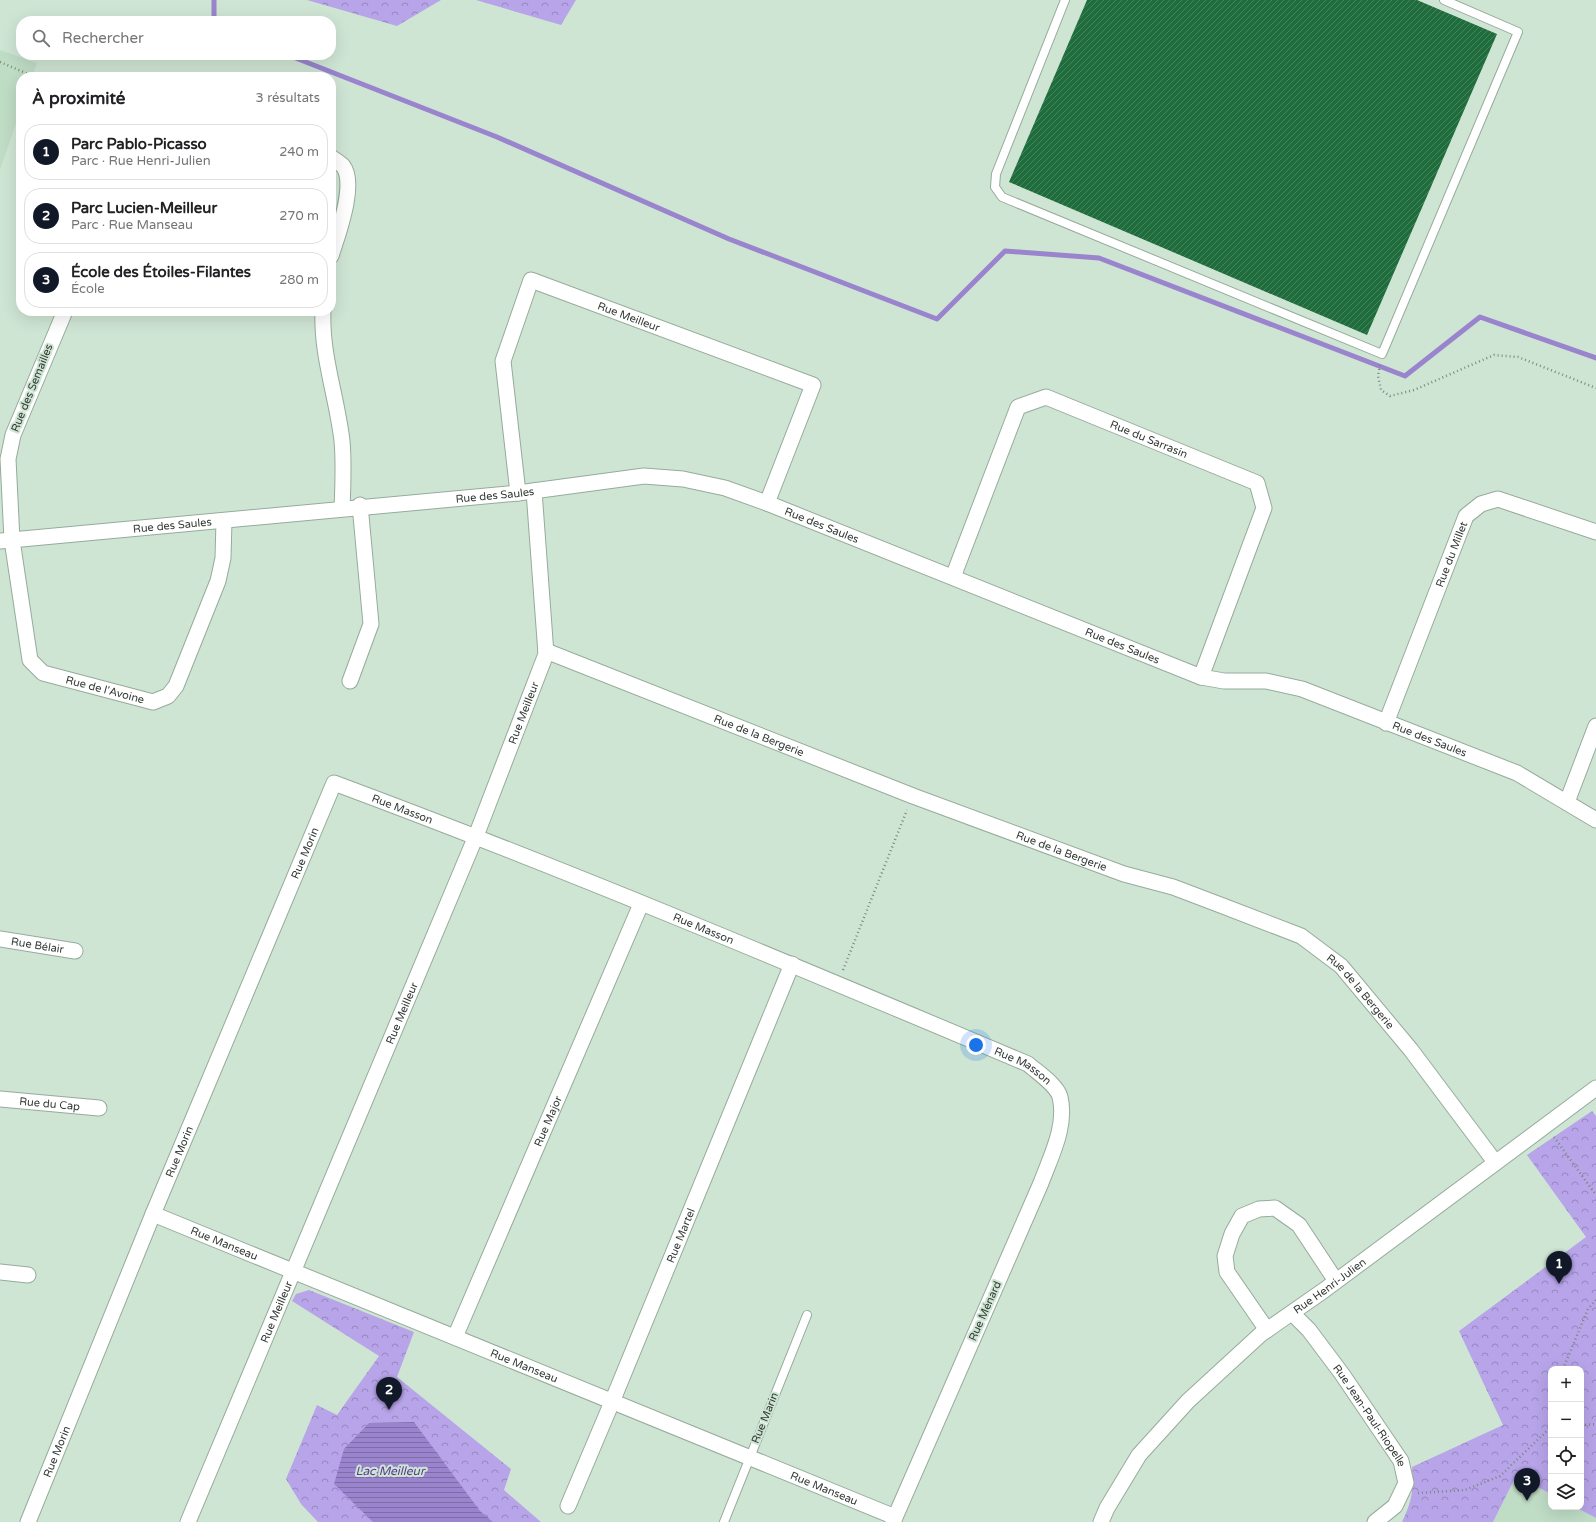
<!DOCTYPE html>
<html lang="fr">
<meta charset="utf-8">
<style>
body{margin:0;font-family:"Varela Round",sans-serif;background:#f2f2f2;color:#202124}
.controls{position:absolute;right:12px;bottom:12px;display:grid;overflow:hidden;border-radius:8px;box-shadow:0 4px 16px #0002}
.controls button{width:36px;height:36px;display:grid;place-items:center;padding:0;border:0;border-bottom:1px solid #e0e0e0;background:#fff;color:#202124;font:20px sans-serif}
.you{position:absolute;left:976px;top:1045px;width:14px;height:14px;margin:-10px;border:3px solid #fff;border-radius:50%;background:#1a73e8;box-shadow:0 0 0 6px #1a73e833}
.badge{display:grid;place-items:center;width:26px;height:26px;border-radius:50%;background:#111827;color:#fff;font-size:13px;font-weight:700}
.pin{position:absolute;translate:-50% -33px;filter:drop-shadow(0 1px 2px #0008)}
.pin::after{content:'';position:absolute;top:21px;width:14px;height:12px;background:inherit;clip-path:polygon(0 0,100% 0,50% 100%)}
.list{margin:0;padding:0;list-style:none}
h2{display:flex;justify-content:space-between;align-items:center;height:52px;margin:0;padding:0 16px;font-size:17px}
h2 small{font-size:13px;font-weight:400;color:#757577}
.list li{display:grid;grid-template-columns:26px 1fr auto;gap:12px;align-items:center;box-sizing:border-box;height:56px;margin:0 8px 8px;padding:0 8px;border:1px solid #e0e0e0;border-radius:16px}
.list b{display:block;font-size:15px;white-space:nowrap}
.list p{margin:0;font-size:13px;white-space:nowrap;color:#757577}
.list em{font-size:13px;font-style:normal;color:#757577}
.icon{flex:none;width:22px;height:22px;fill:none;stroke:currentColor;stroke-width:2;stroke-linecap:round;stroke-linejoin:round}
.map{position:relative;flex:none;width:1596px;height:1522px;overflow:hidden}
.search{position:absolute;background:#fff;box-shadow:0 4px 16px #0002;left:16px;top:16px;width:320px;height:44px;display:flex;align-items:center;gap:10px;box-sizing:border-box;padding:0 14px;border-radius:16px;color:#757577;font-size:15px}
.panel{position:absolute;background:#fff;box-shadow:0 4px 16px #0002;left:16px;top:72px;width:320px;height:244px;border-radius:16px}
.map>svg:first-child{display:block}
.built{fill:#bfdcc5}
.forest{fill:url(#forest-crowns)}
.water{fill:url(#water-rules)}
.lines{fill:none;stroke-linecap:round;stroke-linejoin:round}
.stream{stroke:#9984cd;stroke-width:5}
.building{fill:url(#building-hatch)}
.lane-casing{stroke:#96ab9b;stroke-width:10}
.street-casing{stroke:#96ab9b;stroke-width:17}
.path{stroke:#7a897d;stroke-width:2.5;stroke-dasharray:1 3;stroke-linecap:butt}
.lane{stroke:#fff;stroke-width:8}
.street{stroke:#fff;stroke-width:15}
.labels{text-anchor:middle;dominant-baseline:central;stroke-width:4;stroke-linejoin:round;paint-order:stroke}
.street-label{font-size:11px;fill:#323b34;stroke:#cfe5d4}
.water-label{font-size:12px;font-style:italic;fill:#5a3b92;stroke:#cfe5d4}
</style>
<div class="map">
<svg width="1596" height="1522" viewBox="0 0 1596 1522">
<defs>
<pattern id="forest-crowns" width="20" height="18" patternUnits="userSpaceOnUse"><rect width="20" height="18" fill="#b7a4e9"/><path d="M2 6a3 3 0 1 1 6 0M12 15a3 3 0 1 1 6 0" fill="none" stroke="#9587be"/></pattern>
<pattern id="water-rules" width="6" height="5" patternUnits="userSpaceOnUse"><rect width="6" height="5" fill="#9984cd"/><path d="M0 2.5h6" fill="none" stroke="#7d6da7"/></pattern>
<pattern id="building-hatch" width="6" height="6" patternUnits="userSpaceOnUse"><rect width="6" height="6" fill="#1f6d3c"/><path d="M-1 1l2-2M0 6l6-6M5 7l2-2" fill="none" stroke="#48835e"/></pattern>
</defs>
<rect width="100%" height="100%" fill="#cfe5d4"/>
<path class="built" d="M0 50 37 63 32 77H21V109L0 170Z
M1516 1476 1551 1494V1507H1575L1596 1518V1522H1493Z"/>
<path class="forest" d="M307 0H441L397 26Z
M476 0H576L561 25Z
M1592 1111 1596 1116V1518L1575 1507H1581V1369H1551V1494L1516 1476 1493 1522H1402C1412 1501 1414 1490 1412 1467L1503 1425 1459 1331 1586 1237 1527 1155Z
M309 1290 414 1332 397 1377 511 1469 504 1490 541 1522H318L301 1504 286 1479 317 1405 337 1415 379 1356 292 1301 296 1294Z"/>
<path class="water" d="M414 1422 480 1511 493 1522H373L334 1484 344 1449 369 1423Z"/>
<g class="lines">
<path class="stream" d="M214 21V0
M288 55 497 137 729 239 937 319 1005 251 1099 258 1405 376 1480 317 1596 358"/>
</g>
<path class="building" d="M1087 0H1417L1497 34 1367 335 1009 182Z"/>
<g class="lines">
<g class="lane-casing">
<path id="lane" d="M1065 0 996 174 995 187 1002 197 1382 354 1518 32 1444 0
M724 1522 807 1315"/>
</g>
<g class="street-casing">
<g id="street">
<path d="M331 157C335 160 340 163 343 166 357 184 337 237 331 256"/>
<path id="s1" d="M65 311 13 435 8 459 12 540 30 660 43 673 153 702 168 696 176 686 218 581 223 558 224 521"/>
<path d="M323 311C321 355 337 397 342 441 344 463 343 486 342 508"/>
<path id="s2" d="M518 493 503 361 531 280 813 385 767 503"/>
<path id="s3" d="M0 541 518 493 644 476 683 479 725 488 767 503 1201 677 1224 681H1266L1302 689 1517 773 1596 820"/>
<path id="s4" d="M953 577 1018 407 1046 397 1257 483 1264 508 1201 677"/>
<path id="s5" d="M546 651 913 796 1124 874 1173 887 1223 906 1301 936 1341 966 1411 1050 1495 1162"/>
<path d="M350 681 371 624 360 505"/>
<path id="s6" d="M1386 723 1466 516 1481 504 1498 499 1596 532"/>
<path d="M1567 802 1596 726"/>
<path id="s7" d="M0 939 75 951"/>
<path id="s8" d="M0 1099 99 1108"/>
<path id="s9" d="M153 1214 895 1517"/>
<path d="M0 1272 28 1275"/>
<path id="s10" d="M1292 1313 1309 1330 1342 1374 1401 1461 1406 1483 1395 1506 1375 1522"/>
<path d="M1267 1330 1227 1272 1225 1256 1232 1234 1242 1216 1259 1209 1275 1208 1299 1225 1336 1281"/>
<path id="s11" d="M455 1337 641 904"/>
<path id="s12" d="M568 1506 612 1402 792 964"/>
<path id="s13" d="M28 1522 153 1214 334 783C568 870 798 967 1028 1064 1037 1072 1057 1085 1060 1097 1067 1126 1051 1156 1041 1183L893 1522"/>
<path id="s14" d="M188 1522 476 836 546 654 534 491"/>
<path id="s15" d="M1101 1522 1107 1508 1139 1455 1188 1401 1261 1334 1323 1291 1596 1088"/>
</g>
</g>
<path class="path" d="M0 62 35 77
M1380 365 1378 376 1381 390 1390 396 1414 390 1494 355 1518 357 1596 388
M843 970 907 810
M1554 1137 1596 1195
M1563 1369 1588 1309 1596 1300
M1581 1425 1596 1424
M1418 1493 1465 1490 1500 1476 1551 1427"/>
<use href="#lane" class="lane"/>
<use href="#street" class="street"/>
</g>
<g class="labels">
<g class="street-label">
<text stroke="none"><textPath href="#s2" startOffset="323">Rue Meilleur</textPath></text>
<text transform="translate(32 388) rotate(-68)">Rue des Semailles</text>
<text stroke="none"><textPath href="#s4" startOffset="323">Rue du Sarrasin</textPath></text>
<text stroke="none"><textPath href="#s3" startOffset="497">Rue des Saules</textPath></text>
<text stroke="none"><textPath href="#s3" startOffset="833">Rue des Saules</textPath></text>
<text stroke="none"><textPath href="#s3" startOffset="173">Rue des Saules</textPath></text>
<text stroke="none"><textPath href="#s6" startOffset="181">Rue du Millet</textPath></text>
<text stroke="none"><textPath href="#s3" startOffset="1157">Rue des Saules</textPath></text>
<text stroke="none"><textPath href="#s1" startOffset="444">Rue de l'Avoine</textPath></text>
<text stroke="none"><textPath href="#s14" startOffset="876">Rue Meilleur</textPath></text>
<text stroke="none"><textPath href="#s5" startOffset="229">Rue de la Bergerie</textPath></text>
<text stroke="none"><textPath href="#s3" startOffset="1481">Rue des Saules</textPath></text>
<text stroke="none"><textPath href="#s13" startOffset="873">Rue Masson</textPath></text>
<text stroke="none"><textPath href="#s5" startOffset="553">Rue de la Bergerie</textPath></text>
<text stroke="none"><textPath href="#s13" startOffset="724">Rue Morin</textPath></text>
<text stroke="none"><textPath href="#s13" startOffset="1197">Rue Masson</textPath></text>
<text stroke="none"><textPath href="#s7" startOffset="38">Rue Bélair</textPath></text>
<text stroke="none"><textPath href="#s5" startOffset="889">Rue de la Bergerie</textPath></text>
<text stroke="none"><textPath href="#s14" startOffset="552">Rue Meilleur</textPath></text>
<text stroke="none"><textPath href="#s13" startOffset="1545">Rue Masson</textPath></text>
<text stroke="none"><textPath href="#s8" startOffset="50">Rue du Cap</textPath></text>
<text stroke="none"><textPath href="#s11" startOffset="235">Rue Major</textPath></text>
<text stroke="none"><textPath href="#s13" startOffset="400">Rue Morin</textPath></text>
<text stroke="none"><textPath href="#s12" startOffset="293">Rue Martel</textPath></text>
<text stroke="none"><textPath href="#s9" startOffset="77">Rue Manseau</textPath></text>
<text stroke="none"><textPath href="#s15" startOffset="333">Rue Henri-Julien</textPath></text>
<text transform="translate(985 1311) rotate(-66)">Rue Ménard</text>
<text stroke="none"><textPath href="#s14" startOffset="228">Rue Meilleur</textPath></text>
<text stroke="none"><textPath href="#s9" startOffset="401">Rue Manseau</textPath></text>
<text stroke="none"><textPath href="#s10" startOffset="129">Rue Jean-Paul-Riopelle</textPath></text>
<text transform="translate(765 1418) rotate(-68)">Rue Marin</text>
<text stroke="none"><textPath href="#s13" startOffset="76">Rue Morin</textPath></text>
<text stroke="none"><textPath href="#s9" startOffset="725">Rue Manseau</textPath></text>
</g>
<g class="water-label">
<text x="390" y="1471">Lac Meilleur</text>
</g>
</g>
</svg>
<div class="controls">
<button>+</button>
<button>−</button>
<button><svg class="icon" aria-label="locate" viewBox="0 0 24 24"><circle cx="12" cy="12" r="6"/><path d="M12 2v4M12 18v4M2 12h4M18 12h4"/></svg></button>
<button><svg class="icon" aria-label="layers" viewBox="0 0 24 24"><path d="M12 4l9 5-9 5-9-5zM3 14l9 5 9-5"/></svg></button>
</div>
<div class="you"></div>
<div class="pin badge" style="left:1559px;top:1284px">1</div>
<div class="pin badge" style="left:389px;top:1410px">2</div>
<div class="pin badge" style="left:1527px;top:1501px">3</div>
<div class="search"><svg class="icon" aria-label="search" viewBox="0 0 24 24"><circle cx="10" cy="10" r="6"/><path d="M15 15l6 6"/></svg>Rechercher</div>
<section class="panel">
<h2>À proximité<small>3 résultats</small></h2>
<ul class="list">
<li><span class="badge">1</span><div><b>Parc Pablo-Picasso</b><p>Parc · Rue Henri-Julien</p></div><em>240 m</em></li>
<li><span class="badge">2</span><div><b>Parc Lucien-Meilleur</b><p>Parc · Rue Manseau</p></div><em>270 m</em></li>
<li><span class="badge">3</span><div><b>École des Étoiles-Filantes</b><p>École</p></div><em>280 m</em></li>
</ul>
</section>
</div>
